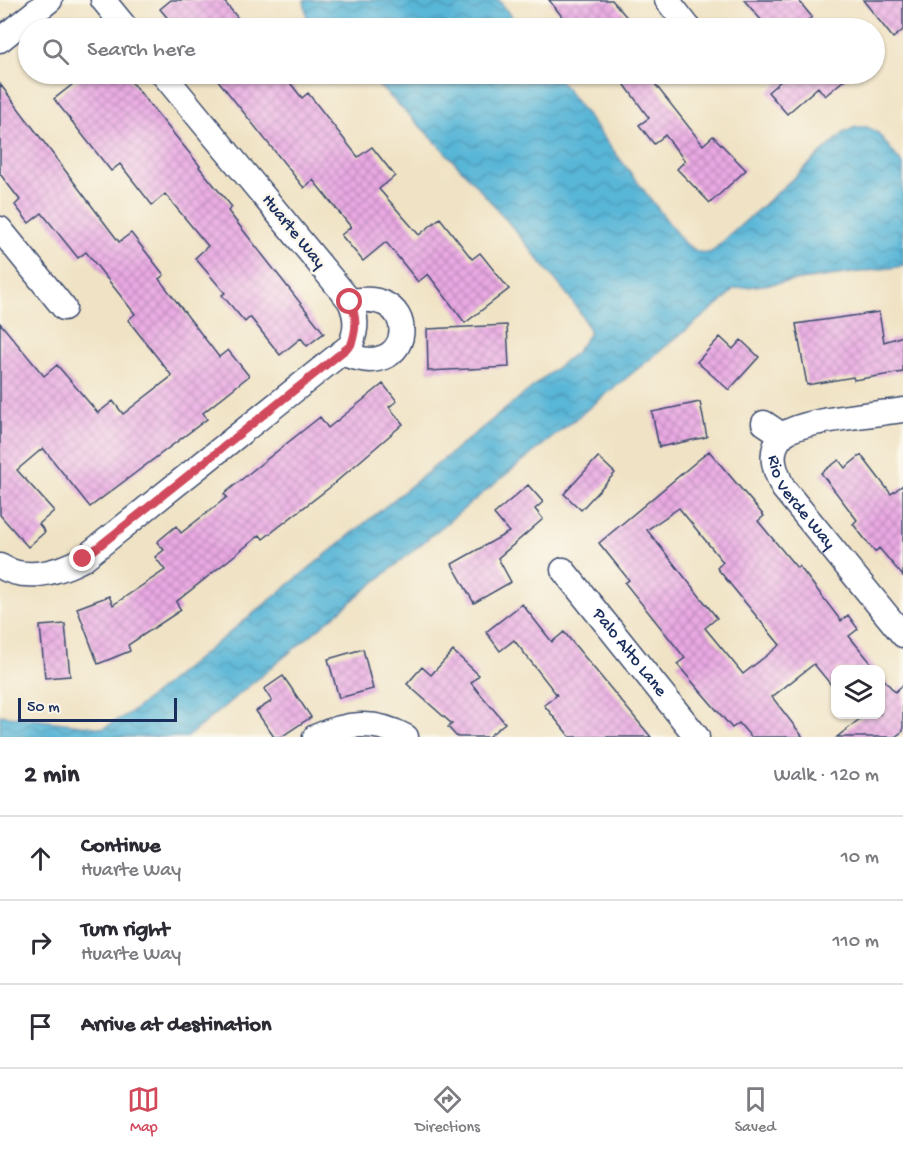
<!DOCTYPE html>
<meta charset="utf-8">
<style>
body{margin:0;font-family:"Gochi Hand",sans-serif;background:#f2f2f3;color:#2b2b33}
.controls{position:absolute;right:18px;bottom:18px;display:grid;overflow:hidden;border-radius:12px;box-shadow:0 2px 4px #0004}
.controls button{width:54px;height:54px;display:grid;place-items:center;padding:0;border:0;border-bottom:2px solid #e1e1e2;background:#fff;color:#2b2b33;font:30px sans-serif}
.scale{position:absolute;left:18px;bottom:15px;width:159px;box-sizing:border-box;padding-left:6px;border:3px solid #1b2f5e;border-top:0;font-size:16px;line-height:21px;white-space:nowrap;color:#1b2f5e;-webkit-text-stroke:4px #fbf7ec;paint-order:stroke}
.stop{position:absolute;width:18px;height:18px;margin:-14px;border:4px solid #d1495b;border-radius:50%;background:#fff}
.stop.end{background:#d1495b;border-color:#fff;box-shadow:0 2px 6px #0008}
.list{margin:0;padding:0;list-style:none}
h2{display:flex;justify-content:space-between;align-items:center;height:78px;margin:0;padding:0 24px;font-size:26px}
h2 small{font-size:20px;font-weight:400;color:#7c7c81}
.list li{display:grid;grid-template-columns:39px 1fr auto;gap:18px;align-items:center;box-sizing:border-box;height:84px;padding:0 24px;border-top:2px solid #e1e1e2}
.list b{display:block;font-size:22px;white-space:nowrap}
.list p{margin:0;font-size:20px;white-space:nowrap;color:#7c7c81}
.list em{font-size:20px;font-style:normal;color:#7c7c81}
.icon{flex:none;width:33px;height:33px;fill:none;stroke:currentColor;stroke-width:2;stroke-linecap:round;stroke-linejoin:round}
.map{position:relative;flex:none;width:903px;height:737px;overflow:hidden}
.search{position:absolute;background:#fff;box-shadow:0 2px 4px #0004;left:18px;right:18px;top:18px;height:66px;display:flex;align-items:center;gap:15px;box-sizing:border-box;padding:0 21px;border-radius:33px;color:#7c7c81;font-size:22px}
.sheet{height:330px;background:#fff}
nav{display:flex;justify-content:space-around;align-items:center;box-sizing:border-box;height:84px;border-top:2px solid #e1e1e2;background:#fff;font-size:16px;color:#7c7c81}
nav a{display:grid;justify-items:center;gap:3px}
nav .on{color:#d1495b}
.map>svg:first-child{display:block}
.water{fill:url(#water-waves);stroke:#3a729a;stroke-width:1.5}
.building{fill:url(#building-cross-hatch);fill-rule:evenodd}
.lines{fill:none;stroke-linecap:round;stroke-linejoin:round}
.street-casing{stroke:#3b4a6d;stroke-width:27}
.street{stroke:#fff;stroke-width:24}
.route{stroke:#d1495b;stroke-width:8}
.labels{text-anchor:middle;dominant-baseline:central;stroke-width:5;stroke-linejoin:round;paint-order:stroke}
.street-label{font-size:18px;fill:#1b2f5e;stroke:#fbf7ec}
</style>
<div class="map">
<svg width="903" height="737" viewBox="0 0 903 737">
<defs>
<pattern id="water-waves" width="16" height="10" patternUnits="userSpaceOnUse" patternTransform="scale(1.5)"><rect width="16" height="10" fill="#59b6d7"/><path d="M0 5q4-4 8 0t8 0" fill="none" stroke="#4994b2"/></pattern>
<pattern id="building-cross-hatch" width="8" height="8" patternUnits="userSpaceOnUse" patternTransform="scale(1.5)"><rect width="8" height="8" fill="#eaa9e3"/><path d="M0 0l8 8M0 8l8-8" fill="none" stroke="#bd8abb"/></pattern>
</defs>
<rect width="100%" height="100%" fill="#fbf7ec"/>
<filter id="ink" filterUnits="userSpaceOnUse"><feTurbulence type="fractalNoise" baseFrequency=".0167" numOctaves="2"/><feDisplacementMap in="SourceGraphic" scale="12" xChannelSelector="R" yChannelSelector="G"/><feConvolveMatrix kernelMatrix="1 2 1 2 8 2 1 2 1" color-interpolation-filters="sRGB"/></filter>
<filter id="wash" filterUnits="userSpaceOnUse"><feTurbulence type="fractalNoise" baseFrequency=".008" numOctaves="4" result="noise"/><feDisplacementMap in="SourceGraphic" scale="24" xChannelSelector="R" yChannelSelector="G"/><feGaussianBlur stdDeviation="1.35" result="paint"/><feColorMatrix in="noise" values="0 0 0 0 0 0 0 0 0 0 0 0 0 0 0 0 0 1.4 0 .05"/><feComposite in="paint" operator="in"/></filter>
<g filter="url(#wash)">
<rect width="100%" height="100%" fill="#f0e3c5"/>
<path class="water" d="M304 0H499L520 28H317L307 18Z
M366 74H555L684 243 698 252 710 253 845 132 856 127H867L878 133 903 165V266L733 289 726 298 483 493 187 737H0V715L104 728 133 711 576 352 590 333C581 308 560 286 543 265 489 196 430 133 366 74Z"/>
<g id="blocks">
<path class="building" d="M171 0H223L246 28H176L160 9Z
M549 0H612L636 28H571Z
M744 0H798L812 17 798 28H768Z
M863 0H903V30L893 38Z
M86 74H125L200 166 199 167 232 207 228 211 324 333 307 346 301 338 280 355 250 317 245 322 222 295 225 293 195 258 208 246 165 194 152 205 120 164 111 171 54 99Z
M213 74H283L302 98 308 93 358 157 372 147 395 176 379 189 419 235 440 218 472 259 480 253 509 289 465 323 428 274 418 282 386 242 363 261 341 235 351 227 313 180 304 188Z
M617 74H666L654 83 703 145 713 136 746 170 710 203 677 169 685 161 665 135 654 144 639 125 649 118Z
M789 74H851L825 96 818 87 787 114 768 92Z
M0 84 119 242 131 233 164 275 159 279 219 357 228 350 249 376 203 413 207 419 90 507 43 448 17 470 54 511 39 524 45 532 28 547 0 515V323L44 376 57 365 98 413 113 401 123 414 172 376 128 320 135 314 86 252 78 258 42 213 29 223 15 205 20 200 0 174Z
M879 312 884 342 903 336V372L854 380 853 377 807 385 796 324Z
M507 325 509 367 428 371 427 329Z
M720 337 733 349 741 340 759 357 729 390 697 362Z
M383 384 397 401 389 407 403 424 329 488 263 539 260 535 176 602 181 610 128 645 130 651 98 664 77 608 109 596 113 605 165 570 155 557 164 550 157 542 176 526 181 533 227 497 224 494 252 471 320 417 328 428Z
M700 402 707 437 659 447 652 412Z
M709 451 764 516 758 521 797 568 799 566 841 621 848 615 858 629 849 636 876 669H836V691L814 664 772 697 803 737H751L739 723 732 728 677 664 685 658 625 583 629 580 599 543ZM679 508 723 562 717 568 780 645 743 674 705 628 717 618 647 530Z
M861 455 891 494 903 485V576L879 548 875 552 853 524 857 520 821 473 839 460 845 468Z
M598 457 615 473 581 510 564 494Z
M528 485 543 502 535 509 543 519 498 558 511 582 474 603 452 564 509 532 494 514Z
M522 604 552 642 564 632 651 737H570L544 705 557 695 514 640 500 651 486 632Z
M65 624 70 676 45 678 40 626Z
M363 649 373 689 339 698 328 659Z
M453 651 479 675 471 683 505 723 488 737H457L448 727 452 724 407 684 422 667 431 675Z
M880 675 895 692 903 685V731L895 737H837L866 714H880Z
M283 676 311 717 281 737H274L256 711 272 701 264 689Z"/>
</g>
</g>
<g filter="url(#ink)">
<use href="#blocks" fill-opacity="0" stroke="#3b4a6d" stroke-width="1.5"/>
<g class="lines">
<g class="street-casing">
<g id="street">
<path d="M103 0 126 28"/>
<path d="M667 0 689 28"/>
<path d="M0 40 50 0"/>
<path d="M0 229 64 308"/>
<path d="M341 353C352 357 367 362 378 359 407 353 410 314 383 303 372 298 361 300 350 301"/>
<path id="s1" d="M903 410C879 414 796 420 782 436 767 452 775 471 783 488L903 635"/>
<path d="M764 423 782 435"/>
<path d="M0 566C26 582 58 572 83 559L351 345C357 328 357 317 350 301L163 74"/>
<path id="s2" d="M563 570 697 737"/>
<path d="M315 737C346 723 375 719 406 737"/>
</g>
</g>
<use href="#street" class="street"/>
</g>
</g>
<g class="lines" filter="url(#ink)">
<path class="route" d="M83 559 351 345C357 328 357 317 350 302"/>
</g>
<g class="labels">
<g class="street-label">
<text transform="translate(293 232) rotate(51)">Huarte Way</text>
<text stroke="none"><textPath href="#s1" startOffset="202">Rio Verde Way</textPath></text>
<text stroke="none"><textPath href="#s2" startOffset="106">Palo Alto Lane</textPath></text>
</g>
</g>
</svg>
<div class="controls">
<button><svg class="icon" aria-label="layers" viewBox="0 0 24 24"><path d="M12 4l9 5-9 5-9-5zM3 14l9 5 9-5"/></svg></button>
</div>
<div class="scale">50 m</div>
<div class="stop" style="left:350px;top:302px"></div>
<div class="stop end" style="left:83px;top:559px"></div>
<div class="search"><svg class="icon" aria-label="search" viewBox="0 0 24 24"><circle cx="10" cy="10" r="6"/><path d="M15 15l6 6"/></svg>Search here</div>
</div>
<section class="sheet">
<h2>2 min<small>Walk · 120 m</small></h2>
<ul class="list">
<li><svg class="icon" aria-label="ahead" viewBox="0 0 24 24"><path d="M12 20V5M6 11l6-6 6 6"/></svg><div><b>Continue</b><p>Huarte Way</p></div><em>10 m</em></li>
<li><svg class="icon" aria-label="right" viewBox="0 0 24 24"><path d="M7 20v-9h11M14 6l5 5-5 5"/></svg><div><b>Turn right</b><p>Huarte Way</p></div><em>110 m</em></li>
<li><svg class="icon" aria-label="arrive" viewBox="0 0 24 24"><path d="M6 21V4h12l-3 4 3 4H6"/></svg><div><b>Arrive at destination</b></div></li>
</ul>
</section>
<nav>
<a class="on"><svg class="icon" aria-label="map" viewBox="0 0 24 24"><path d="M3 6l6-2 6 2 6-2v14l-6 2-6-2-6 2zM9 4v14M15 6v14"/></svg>Map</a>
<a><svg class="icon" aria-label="directions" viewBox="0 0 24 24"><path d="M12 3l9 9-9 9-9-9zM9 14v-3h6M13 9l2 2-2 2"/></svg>Directions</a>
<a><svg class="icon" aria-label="saved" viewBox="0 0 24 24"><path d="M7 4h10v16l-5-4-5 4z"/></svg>Saved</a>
</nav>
